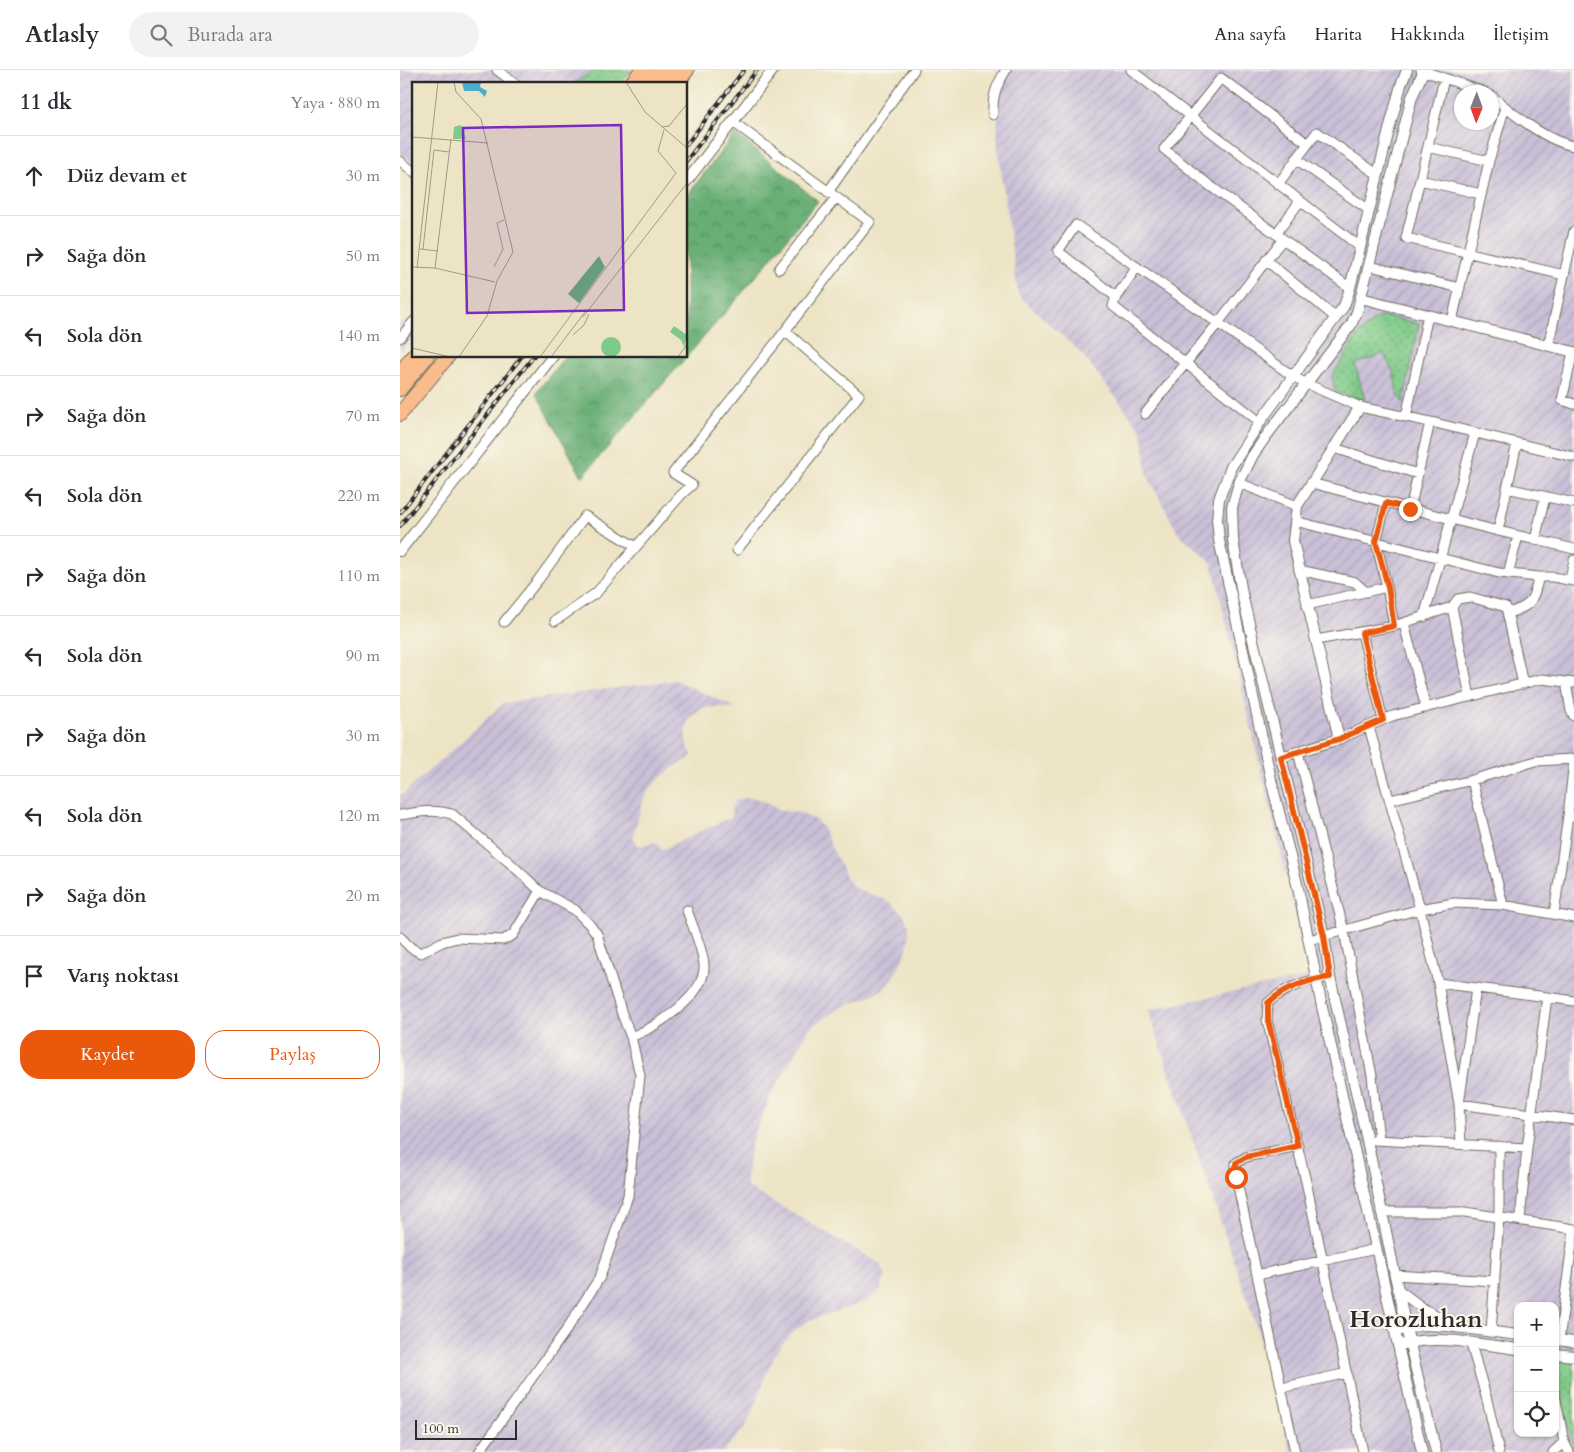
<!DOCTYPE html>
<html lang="tr">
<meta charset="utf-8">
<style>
body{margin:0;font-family:Cardo,serif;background:#f2f2f3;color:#2b2b33}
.controls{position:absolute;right:15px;bottom:15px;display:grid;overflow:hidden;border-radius:10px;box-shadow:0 1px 4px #0004}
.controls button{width:45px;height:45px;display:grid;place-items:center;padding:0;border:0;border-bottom:1px solid #e1e1e2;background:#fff;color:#2b2b33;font:25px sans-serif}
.compass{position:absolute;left:1054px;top:15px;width:45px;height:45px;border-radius:50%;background:#fff;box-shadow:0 1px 4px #0004;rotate:181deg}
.scale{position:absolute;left:15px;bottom:12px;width:102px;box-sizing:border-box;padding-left:5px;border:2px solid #2b2b2b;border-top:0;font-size:14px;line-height:18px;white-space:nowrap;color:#2b2b2b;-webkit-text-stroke:4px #fbf7ec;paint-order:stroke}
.stop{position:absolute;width:15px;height:15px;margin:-11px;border:4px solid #ea580c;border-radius:50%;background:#fff}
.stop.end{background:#ea580c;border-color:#fff;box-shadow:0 1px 5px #0008}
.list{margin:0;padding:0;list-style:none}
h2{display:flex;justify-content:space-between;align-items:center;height:65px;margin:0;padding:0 20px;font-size:21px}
h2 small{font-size:16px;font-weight:400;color:#7c7c81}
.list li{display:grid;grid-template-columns:32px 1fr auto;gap:15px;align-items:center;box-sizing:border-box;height:80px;padding:0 20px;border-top:1px solid #e1e1e2}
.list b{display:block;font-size:19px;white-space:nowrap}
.list em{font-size:16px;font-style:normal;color:#7c7c81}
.actions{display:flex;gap:10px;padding:15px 20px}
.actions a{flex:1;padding:11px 0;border:1px solid #ea580c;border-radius:20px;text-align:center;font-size:18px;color:#ea580c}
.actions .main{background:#ea580c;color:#fff}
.icon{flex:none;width:28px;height:28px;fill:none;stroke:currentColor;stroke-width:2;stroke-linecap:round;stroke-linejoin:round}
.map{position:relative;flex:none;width:1174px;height:1382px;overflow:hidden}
header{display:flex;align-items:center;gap:30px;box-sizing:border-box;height:70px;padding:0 25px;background:#fff;border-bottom:1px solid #e1e1e2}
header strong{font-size:24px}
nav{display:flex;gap:28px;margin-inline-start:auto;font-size:18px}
.search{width:350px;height:45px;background:#f2f2f3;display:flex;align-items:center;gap:12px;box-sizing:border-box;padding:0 18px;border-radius:28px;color:#7c7c81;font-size:19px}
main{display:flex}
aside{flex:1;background:#fff}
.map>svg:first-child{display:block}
.industrial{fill:url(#industrial-furrows);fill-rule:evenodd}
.grass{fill:url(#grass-dots);stroke:#557a5a}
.forest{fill:url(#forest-crowns);stroke:#496c50}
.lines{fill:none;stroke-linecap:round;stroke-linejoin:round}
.minor-casing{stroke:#6f6c61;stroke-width:11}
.tertiary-casing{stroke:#6f6c61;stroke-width:12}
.trunk-casing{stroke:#6f6c61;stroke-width:16}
.minor{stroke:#fff;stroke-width:9}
.tertiary{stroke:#fff;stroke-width:10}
.trunk{stroke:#f9bc8a;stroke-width:14}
.rail-casing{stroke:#2b2b2b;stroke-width:4}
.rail{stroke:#fbf7ec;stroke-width:2;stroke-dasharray:5.5;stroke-linecap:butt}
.route{stroke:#ea580c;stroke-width:6}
.labels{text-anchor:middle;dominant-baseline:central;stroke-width:4;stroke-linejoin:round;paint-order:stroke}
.district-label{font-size:24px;font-weight:bold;fill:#2b2b2b;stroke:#fbf7ec}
.inset-road{fill:none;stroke:#9f9a87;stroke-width:1}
.view{fill:#7b2cbf;fill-opacity:0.15;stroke:#7b2cbf;stroke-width:2.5}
.inset-edge{fill:none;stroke:#2b2b2b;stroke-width:2.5}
</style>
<header>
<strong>Atlasly</strong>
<div class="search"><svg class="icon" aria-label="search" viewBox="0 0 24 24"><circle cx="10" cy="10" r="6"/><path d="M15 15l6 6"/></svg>Burada ara</div>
<nav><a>Ana sayfa</a><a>Harita</a><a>Hakkında</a><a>İletişim</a></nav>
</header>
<main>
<aside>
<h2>11 dk<small>Yaya · 880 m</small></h2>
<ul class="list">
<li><svg class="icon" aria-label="ahead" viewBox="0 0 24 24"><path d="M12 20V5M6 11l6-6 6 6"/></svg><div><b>Düz devam et</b></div><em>30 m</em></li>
<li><svg class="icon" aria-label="right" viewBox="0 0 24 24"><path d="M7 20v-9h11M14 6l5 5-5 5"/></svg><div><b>Sağa dön</b></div><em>50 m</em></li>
<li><svg class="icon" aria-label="left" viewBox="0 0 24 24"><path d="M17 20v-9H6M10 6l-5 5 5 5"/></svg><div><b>Sola dön</b></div><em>140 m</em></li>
<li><svg class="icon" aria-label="right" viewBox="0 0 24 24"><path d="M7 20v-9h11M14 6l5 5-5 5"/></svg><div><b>Sağa dön</b></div><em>70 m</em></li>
<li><svg class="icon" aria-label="left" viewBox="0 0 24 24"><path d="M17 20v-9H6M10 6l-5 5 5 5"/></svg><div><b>Sola dön</b></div><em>220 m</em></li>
<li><svg class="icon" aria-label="right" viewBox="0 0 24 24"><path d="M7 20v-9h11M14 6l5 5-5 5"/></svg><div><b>Sağa dön</b></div><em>110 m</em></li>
<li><svg class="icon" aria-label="left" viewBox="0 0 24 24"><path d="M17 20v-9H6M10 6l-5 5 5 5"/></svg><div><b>Sola dön</b></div><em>90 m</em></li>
<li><svg class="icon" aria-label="right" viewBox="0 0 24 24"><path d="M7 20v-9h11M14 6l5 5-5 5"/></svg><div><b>Sağa dön</b></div><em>30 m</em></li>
<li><svg class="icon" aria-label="left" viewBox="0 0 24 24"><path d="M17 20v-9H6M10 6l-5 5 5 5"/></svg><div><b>Sola dön</b></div><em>120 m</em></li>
<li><svg class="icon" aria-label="right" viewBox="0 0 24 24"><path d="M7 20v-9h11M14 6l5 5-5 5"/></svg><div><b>Sağa dön</b></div><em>20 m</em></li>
<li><svg class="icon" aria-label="arrive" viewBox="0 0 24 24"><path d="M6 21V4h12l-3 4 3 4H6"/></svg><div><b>Varış noktası</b></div></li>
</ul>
<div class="actions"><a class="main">Kaydet</a><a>Paylaş</a></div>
</aside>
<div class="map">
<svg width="1174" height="1382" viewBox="0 0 1174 1382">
<defs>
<pattern id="industrial-furrows" width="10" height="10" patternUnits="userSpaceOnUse" patternTransform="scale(1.25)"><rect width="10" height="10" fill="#c9bfd7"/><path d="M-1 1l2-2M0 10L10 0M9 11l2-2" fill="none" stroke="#ada4b9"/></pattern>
<pattern id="grass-dots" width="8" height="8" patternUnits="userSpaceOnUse" patternTransform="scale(1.25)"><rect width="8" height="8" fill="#7fca88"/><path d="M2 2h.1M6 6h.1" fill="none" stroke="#68a46f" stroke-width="1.8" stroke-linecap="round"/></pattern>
<pattern id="forest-crowns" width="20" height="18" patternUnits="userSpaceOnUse" patternTransform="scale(1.25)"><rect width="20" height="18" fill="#67ae74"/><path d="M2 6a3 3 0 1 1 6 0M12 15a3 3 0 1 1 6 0" fill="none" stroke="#558e5f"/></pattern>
</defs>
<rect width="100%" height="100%" fill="#fbf7ec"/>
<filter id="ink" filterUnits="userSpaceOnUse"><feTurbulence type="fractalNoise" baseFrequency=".02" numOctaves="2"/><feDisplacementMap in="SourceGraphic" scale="10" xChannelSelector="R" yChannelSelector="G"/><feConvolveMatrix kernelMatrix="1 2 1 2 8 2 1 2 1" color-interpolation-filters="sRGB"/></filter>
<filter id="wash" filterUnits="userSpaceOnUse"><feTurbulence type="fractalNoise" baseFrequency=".0096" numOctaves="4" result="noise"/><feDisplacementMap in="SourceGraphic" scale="20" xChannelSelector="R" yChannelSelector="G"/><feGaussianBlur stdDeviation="1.12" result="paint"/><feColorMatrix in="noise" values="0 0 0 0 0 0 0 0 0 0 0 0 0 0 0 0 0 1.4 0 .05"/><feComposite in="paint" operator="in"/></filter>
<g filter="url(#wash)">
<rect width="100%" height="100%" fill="#ede4c5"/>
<path class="industrial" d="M0 0H194L184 8 173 14H14V94L0 83Z
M599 0H1174V1382H891L859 1264 748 940 910 906 812 493 778 463 747 405 742 361 682 284 618 225 597 71ZM1062 22H1092V52H1062ZM1118 1236H1155V1363H1118Z
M0 251 14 260V265L0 282Z
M275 610 336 638 317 637 303 638 292 646 288 651 286 665 287 674 292 685 290 688 271 699 261 707 249 719 243 731 233 766 238 776 256 772 261 780 332 747 331 738 336 730 348 728H355L363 731 379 740 400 743 417 751 422 757 445 805 451 814 457 819 489 831 503 844 509 855V867L507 880 492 910 483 919 466 928 436 940 410 958 371 1025 358 1055 351 1074 346 1108 347 1117 479 1193 486 1206 480 1220 465 1232 410 1250 398 1258 384 1272 375 1285 365 1307 358 1329 346 1356 323 1382H0V723L2 725 104 633Z"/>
<path class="grass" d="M194 0H232L221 14H173L183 8Z
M985 246 1019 254 1003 333 997 323 994 304 984 284 955 294 965 330 935 322 932 306 958 265 974 250Z
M1160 1291 1174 1292V1382L1155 1297Z"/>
<path class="forest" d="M335 63 418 131 344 221 182 407 136 323 165 286H286V127Z"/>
</g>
<g filter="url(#ink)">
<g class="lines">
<g class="minor-casing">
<path id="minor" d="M97 0 115 14
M731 0 960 177
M1021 0 1084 22
M1044 9 1006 168 1164 205
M1092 26C1113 44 1146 71 1174 76
M593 45C592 26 596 16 606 0
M333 52 470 152 385 261 459 325 337 480
M908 74 821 8 764 79 809 115 950 218
M1028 77 1089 91
M896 89 969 140
M0 91 14 102
M1020 110 1081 124
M878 114 917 62 977 104
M428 122 514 0
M876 164 900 131
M866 190 936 248
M970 196 1060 218
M379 199 436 128
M716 227 737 197
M1052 251 1089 91 1105 37
M0 268 14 251
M1148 276 1174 161
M1173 282 1162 330 1174 334
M745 344 818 253 894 307 907 314 960 337 1035 353 1174 387
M1006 347 1028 245
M860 352 713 236 716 227 658 181 676 155 818 253 883 169
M934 378 1018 404
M839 413 897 436
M911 413 1090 459 1174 479
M1107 418 1174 433
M986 433 976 472 987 517 994 556
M1010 439 1030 352
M895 451 1099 503 1139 507
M1098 461 1117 373
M1135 470 1145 427
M899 500 955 512 966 522
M1108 504 1118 466
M1170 510 1174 490
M907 535 987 517
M1052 537 1058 529 1070 527 1106 537 1123 614
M1108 543C1133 536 1132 531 1139 507H1153L1174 511
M1024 547 1075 363
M155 551 196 523 281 425 292 415 273 403 385 261
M104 552 139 509 185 446 236 477
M1004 554 1026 638
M962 563 983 650
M916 570 994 556 1052 537 1070 627
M1166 612 1171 641 1174 646
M969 657 1020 839 1038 913 1059 1034 1061 1074
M939 669 992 646 1117 615 1142 609 1174 613
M898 682 944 861 972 1006 979 1070
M1072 710 1103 835
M990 730 1072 710 1136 691 1174 689
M0 745C18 742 34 739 52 744L110 793 140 821 175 840 189 854 197 864 222 944 231 967 240 1005 228 1126 200 1207 167 1259 79 1382
M1174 747 1168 746 1174 690
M1154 844 1168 746
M0 867 11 878 21 883 42 872 57 868 103 870 113 865 140 821
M909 870 1020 839 1054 833 1103 835 1174 848
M930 907C908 910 884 918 868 933L867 950 907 1116 963 1382
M1038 913 1147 927 1127 1078 1120 1150
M1076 919 1059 1034 1174 1050
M1147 927 1174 931
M231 967C256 957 306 926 304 895 302 876 293 858 287 840
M975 1070 1127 1078
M981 1142H1065L1174 1159
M857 1205 976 1179
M994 1205 1095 1211
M1091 1262 1099 1147V1076
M1159 1271 1174 1159
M1071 1274 1087 1330 1099 1382
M881 1318 947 1303
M1155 1325 1164 1372 1169 1382
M895 1382 836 1107V1093L846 1087 898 1076
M1153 1382 1164 1372"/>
</g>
<g class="tertiary-casing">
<path id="tertiary" d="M1007 0 1001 15 991 52 950 218 944 236 860 352 831 397 819 429 817 449 819 470 872 714 898 818 921 932 1022 1382
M1024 0 1012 27 957 242 951 255 867 365 853 385 839 413 832 437 833 470 842 524 924 866 930 907 967 1070 1006 1258 1036 1382
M286 112 373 0
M961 228 1174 282
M0 481 153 286
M881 687 939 669 893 471 897 436 960 337
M997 1219 1025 1240 1055 1255
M1000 1260 1022 1255 1047 1256 1118 1265
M1155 1270 1174 1272
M1004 1274C1040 1264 1081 1275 1118 1279
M1155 1284 1174 1286"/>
</g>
<g class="trunk-casing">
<path id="trunk" d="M231 14 242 0
M247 14 258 0
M262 14 273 0
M276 14 287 0
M0 303 14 285
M0 319 27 286
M0 344 48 286"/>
</g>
<use href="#minor" class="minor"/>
<use href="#tertiary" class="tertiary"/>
<use href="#trunk" class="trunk"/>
<g class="rail-casing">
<path id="rail" d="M286 75 344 0
M286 91 357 0
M0 443 122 286
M0 456 134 286"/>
</g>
<use href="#rail" class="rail"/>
</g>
</g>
<g class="lines" filter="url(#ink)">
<path class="route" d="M836 1107V1093L846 1087 898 1076 868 950V933C884 918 908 910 930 907L924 866 881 687 939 669 983 650 962 563 994 556 988 517 976 472 986 433 1010 439"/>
</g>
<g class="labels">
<g class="district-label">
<text x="1016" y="1249">Horozluhan</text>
</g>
</g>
<g transform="translate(12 12)">
<rect width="275" height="275" fill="#ede4c5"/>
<path d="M49 43 54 57H41L42 45ZM262 244 275 253 272 265 269 258 258 250ZM189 265a10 10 0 1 1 20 0a10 10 0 1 1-20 0Z" fill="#7fca88"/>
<path d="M187 174 193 185 167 221 156 212Z" fill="#67ae74"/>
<path d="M69 0 68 5 75 9 73 15 67 9H52L50 0Z" fill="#4caecb"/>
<path class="inset-road" d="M42 0 44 10 69 37 101 170 85 199 75 234 47 275M214 0 233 30 275 66M250 45 257 44 275 22M0 55 76 61M8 167 26 169M11 167 22 68 37 70M0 185 23 186 83 200M82 185 91 167 85 141 92 138M5 186 26 0M23 186 39 57M171 235 275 101M161 253 172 243 177 232M0 266 38 275M128 275 264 91 246 69 252 48M139 275 173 230M266 275 275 262"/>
<path class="view" d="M209 43 212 228 55 231 51 46Z"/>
<rect width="275" height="275" class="inset-edge"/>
</g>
</svg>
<div class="controls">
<button>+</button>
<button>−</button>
<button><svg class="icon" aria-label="locate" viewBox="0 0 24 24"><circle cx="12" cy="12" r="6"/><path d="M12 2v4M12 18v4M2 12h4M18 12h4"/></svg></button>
</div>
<svg class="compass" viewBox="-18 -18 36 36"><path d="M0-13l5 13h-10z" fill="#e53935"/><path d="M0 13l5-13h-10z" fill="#7c7c81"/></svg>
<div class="scale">100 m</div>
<div class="stop" style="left:836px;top:1107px"></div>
<div class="stop end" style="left:1010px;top:439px"></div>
</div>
</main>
